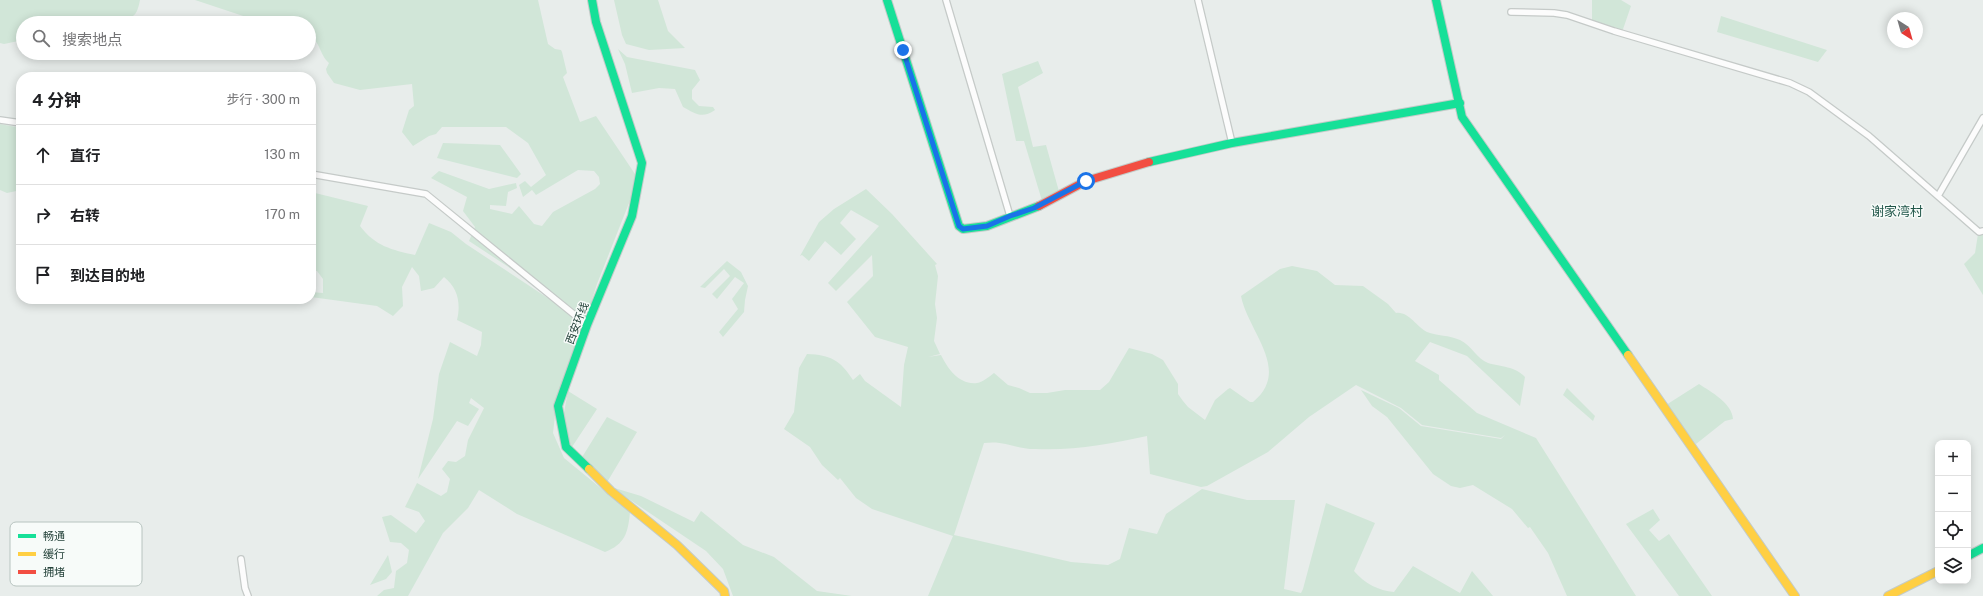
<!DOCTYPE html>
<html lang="zh">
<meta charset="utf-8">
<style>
body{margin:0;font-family:"Public Sans","Noto Sans SC",sans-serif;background:#f6f6f6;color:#202124}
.controls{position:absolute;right:12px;bottom:12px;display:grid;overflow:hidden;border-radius:8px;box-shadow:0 2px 10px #0003}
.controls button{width:36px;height:36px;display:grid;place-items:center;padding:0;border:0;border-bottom:1px solid #e0e0e0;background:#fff;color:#202124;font:20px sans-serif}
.compass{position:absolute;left:1887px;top:12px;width:36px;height:36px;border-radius:50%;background:#fff;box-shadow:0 2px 10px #0003;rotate:143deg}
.stop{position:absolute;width:12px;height:12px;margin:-9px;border:3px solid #1a73e8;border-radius:50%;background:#fff}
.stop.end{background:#1a73e8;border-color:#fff;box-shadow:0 1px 4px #0008}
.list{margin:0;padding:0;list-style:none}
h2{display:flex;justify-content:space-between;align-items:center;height:52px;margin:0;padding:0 16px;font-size:17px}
h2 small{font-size:13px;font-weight:400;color:#757577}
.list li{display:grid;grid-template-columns:26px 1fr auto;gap:12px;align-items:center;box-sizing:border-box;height:60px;padding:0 16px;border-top:1px solid #e0e0e0}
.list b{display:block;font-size:15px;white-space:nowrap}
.list em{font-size:13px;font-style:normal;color:#757577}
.icon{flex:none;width:22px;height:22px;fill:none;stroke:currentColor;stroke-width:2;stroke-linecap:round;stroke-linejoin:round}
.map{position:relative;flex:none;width:1983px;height:596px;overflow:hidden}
.search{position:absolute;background:#fff;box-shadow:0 2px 10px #0003;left:16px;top:16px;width:300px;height:44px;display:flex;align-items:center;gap:10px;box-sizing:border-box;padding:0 14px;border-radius:22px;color:#757577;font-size:15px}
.panel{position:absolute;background:#fff;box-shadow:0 2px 10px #0003;left:16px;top:72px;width:300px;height:232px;border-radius:16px}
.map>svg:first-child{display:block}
.green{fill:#d1e6d8}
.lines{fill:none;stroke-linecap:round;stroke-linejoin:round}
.street-casing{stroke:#c5cac8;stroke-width:8}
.fast-casing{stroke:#c3cbc8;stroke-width:10}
.slow-casing{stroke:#c3cbc8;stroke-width:10}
.jam-casing{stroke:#c3cbc8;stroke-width:10}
.street{stroke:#fcfcfc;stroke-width:5.5}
.fast{stroke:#16e098;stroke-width:8}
.slow{stroke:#ffcf43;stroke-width:8}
.jam{stroke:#f24e42;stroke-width:8}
.route{stroke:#1a73e8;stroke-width:5}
.labels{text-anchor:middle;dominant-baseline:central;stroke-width:3;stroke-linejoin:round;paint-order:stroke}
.street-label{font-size:11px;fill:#24423a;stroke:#f7fbf9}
.quarter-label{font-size:13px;fill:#1f5548;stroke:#f7fbf9}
.key{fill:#f7fbf9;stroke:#b8c4c0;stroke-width:1}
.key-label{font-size:11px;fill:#24423a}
</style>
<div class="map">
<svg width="1983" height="596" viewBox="0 0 1983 596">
<rect width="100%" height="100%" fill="#e8edeb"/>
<path class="green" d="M0 0H140C136 20 133 15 117 23H23V40L4 44 0 43Z
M195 0H538L548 44 555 49 561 50 562 52 567 73 563 77 580 122 596 116 635 174 631 198 597 284 586 318 469 241 475 227 463 211 467 197 431 178 439 171 489 189 516 183 517 188 508 192 506 206 490 205V209L512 214 519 206 534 224 542 226 553 212 595 189 600 184 599 177 594 171 578 170 536 195 532 190 523 197 519 185 525 181 531 187 546 175 528 143 506 127H442L436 134 429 136 413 146 402 132 409 110 414 106 412 84 360 90 334 83 327 73 326 69 329 63C319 54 321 42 309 36V23H264Z
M614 0H658L668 31 685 48 649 50 626 44 622 35Z
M1592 0H1621L1631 6 1621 35 1592 23Z
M1721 16 1827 50 1818 62 1717 32Z
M618 49 627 57 695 70 700 80 692 90V99L699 106 713 107 715 110C702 119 696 114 683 107L675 89 659 88 632 93 625 64Z
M1038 61 1043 73 1018 87 1033 147 1046 145 1060 195 1043 204 1024 141H1016L1002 74Z
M0 124 21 128V190L7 193 0 190Z
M443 143 500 145 521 174 517 178 437 158Z
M866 189 892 214 937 264 935 265 938 276 935 304 937 318 934 341 940 354 928 357 941 355C948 369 959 385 977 383 983 382 990 376 994 373L1008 385 1019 388 1030 393H1047L1065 390H1100L1109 382 1129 348 1152 354 1163 360 1178 384V394L1183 401 1188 407 1205 420 1215 400 1228 389 1230 388 1250 402H1253C1292 370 1248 332 1241 296L1280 269 1292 266 1317 271 1335 285 1363 286 1388 304 1396 313C1408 311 1417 327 1427 332 1437 336 1449 335 1460 340 1472 346 1477 359 1488 363 1501 367 1515 366 1525 377L1520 406 1467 356 1430 342 1415 361 1439 375V380L1477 413 1536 438 1636 596H1567L1548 553 1530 527 1528 528 1512 509 1473 485 1460 488 1451 486 1433 474 1387 417 1372 406 1361 390 1399 408 1421 426 1501 439 1505 435 1501 438 1422 425 1401 408 1356 385 1309 417 1268 452 1207 486 1201 487 1150 474 1147 436C1111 444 1072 451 1035 449 1015 449 1005 440 984 443L954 535 1071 562 1108 565 1120 559 1129 528 1157 534 1166 514 1202 489 1247 500H1295L1284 589 1301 593 1303 589 1326 503 1375 523 1354 571C1364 583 1379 591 1394 592L1413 566 1460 593 1472 571 1493 596H928L953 536 872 509 856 498 840 478 838 480 822 465 810 447 784 429 794 412 799 368 807 354C831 355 840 360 853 380L860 374 865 381 901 407 904 365 908 347 875 337 847 302 873 276 872 255 836 291 828 283 879 226 851 210 840 223 856 239 841 255 825 241 809 261 802 255 800 256 819 222 834 209Z
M311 192 368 206 360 226C375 246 392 250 415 255L429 223 451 232 466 244 584 322 557 398 553 433 564 458 630 512C628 533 625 544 605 552L517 514 479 490 468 508 443 533 408 596H377L384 590 394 588 396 571 407 563 409 550 401 543 390 542 382 517 391 515 416 533 425 521 419 512 405 507 417 483 441 496 447 492 450 479 442 469 448 461 456 462 465 456 468 440 484 408 471 398 469 403 479 409 468 426 457 421 418 479 433 419 439 374 450 342 477 356 481 345 482 332 457 320C461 303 458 288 444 277L434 288 421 291 419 276 412 267 402 287 403 306 393 316 377 306 311 297V292L323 293V279L317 271H311Z
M1983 232V295L1964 264 1975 253 1978 234Z
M727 261 741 272 748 286 745 300 744 312 723 337 719 332 738 309 732 299 744 283 735 277 717 299 712 294 730 276 724 269 705 288 700 287Z
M1699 384C1711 392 1732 403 1733 419L1725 421 1696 444 1666 405Z
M1567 388 1595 416 1593 421 1563 395Z
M568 391 597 409 570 450 563 418Z
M607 417 637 432 606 484 579 462Z
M611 487 641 496 694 522 701 511 743 545 774 557 817 591 852 596H733L723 569 706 551Z
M1653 509 1660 520 1649 530 1659 541 1669 534 1712 596H1679L1626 524Z
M388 555 392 572 386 579 370 585Z"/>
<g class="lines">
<g class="street-casing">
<path id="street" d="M946 0 1010 216
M1198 0 1232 143
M1511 12 1554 13 1567 15 1614 31 1790 83 1809 92 1869 136 1979 232 1983 231
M0 120 21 123
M311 174 426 194 587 325
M1938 196 1983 118
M241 559 245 588 248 596"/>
</g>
<g class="fast-casing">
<path id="fast" d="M887 0 959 226 963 229 987 226 1039 206
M1436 0 1462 117 1628 355
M1149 162 1232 143 1460 103
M589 469 566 447 558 406 587 325 632 216 642 163 596 22 592 0
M1968 556 1983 548"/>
</g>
<g class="slow-casing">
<path id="slow" d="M1628 355 1795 596
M589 469 611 491 677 545 724 591 725 596
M1888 596 1938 571"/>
</g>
<g class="jam-casing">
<path id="jam" d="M1039 206 1086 181 1149 162"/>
</g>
<use href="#street" class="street"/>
<use href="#fast" class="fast"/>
<use href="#slow" class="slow"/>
<use href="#jam" class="jam"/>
</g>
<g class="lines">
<path class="route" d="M903 50 959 226 963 229 987 226 1010 216 1034 208 1086 181"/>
</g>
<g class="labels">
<g class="street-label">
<text transform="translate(577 323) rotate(-69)">西安环线</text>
</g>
<g class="quarter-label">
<text x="1897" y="211">谢家湾村</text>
</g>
</g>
<rect x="10" y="522" width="132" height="64" rx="6" class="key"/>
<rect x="18" y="534" width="18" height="4" fill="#16e098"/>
<rect x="18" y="552" width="18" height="4" fill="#ffcf43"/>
<rect x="18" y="570" width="18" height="4" fill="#f24e42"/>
<g class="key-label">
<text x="43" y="540">畅通</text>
<text x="43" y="558">缓行</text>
<text x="43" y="576">拥堵</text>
</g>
</svg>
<div class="controls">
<button>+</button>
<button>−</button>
<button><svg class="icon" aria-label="locate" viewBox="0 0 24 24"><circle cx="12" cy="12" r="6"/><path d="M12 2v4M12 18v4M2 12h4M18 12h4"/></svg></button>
<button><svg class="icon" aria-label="layers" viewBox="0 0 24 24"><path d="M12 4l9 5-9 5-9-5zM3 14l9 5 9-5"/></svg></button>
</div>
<svg class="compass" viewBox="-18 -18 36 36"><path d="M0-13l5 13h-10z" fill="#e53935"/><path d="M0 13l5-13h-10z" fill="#757577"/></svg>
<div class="stop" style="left:1086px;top:181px"></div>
<div class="stop end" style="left:903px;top:50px"></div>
<div class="search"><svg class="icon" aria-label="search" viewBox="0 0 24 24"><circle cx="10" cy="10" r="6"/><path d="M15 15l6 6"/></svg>搜索地点</div>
<section class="panel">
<h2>4 分钟<small>步行 · 300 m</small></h2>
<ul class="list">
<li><svg class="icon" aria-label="ahead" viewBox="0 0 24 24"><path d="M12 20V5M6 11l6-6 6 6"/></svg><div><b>直行</b></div><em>130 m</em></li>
<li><svg class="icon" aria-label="right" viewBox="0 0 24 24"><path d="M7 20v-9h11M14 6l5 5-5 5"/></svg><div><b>右转</b></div><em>170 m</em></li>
<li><svg class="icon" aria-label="arrive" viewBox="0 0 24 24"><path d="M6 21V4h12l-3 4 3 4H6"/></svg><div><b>到达目的地</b></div></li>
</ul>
</section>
</div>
